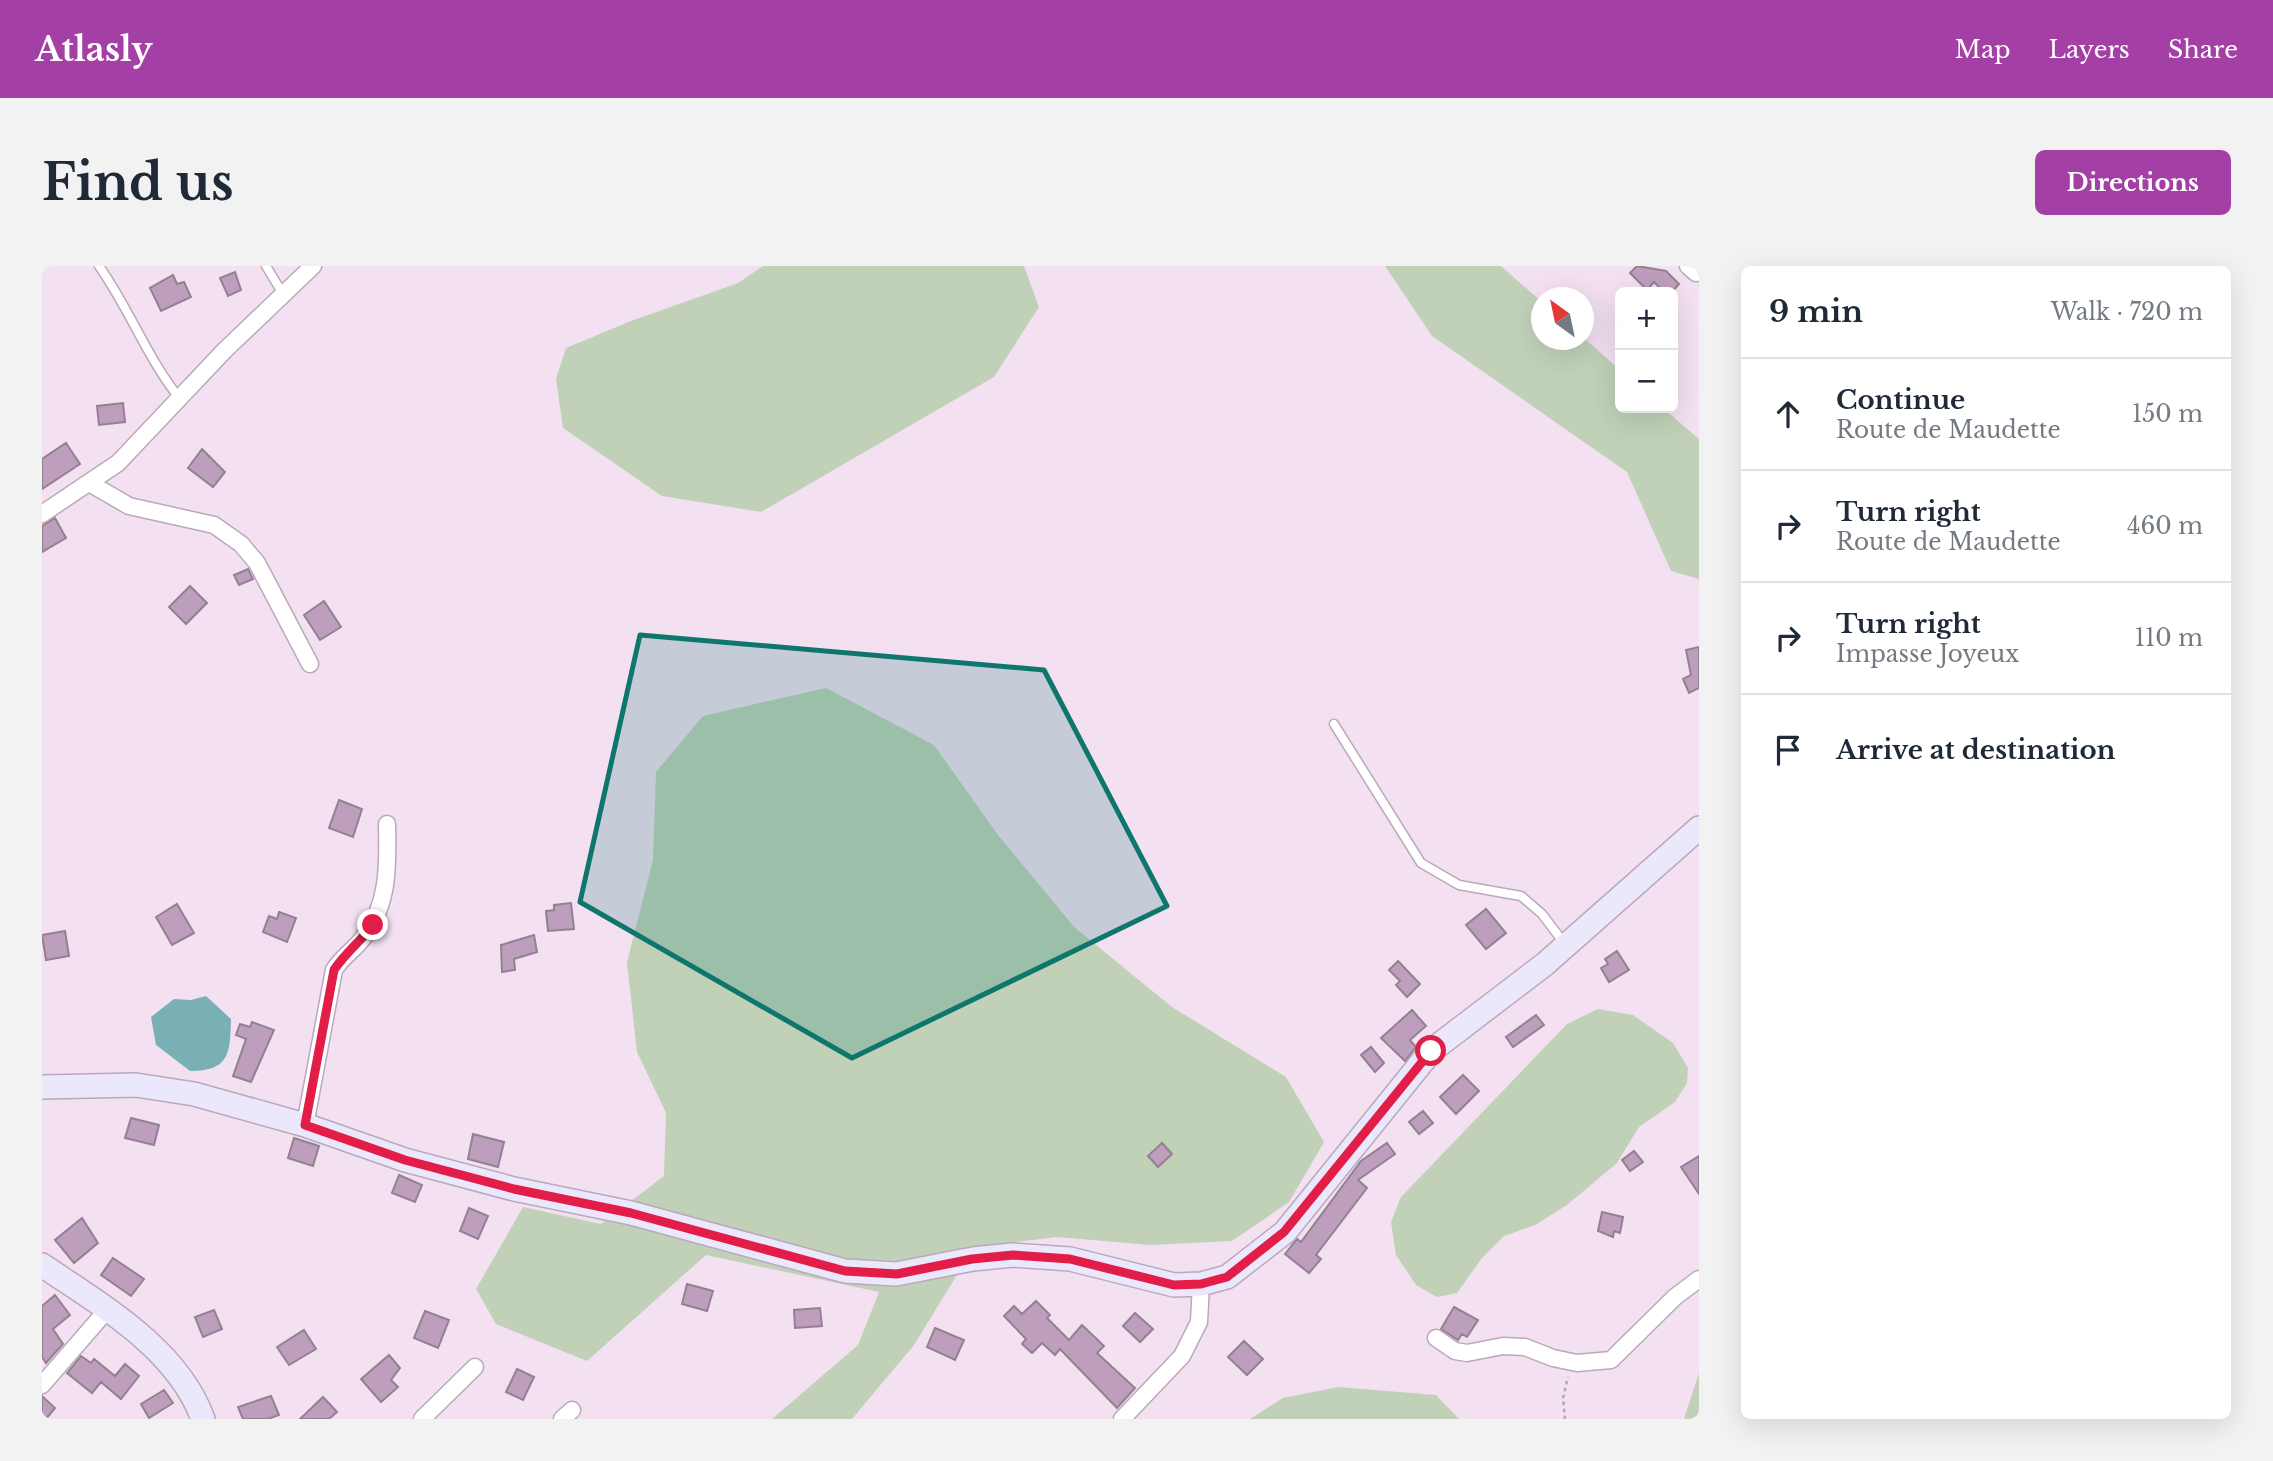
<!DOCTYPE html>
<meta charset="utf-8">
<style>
body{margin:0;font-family:"Libre Baskerville",serif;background:#f2f2f3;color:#1f2937}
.controls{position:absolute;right:21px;top:21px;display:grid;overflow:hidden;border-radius:10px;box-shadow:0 7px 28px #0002}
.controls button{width:63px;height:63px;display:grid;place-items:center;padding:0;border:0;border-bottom:2px solid #e0e1e3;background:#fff;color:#1f2937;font:35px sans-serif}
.compass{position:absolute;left:1489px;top:21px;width:63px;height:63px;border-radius:50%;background:#fff;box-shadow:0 7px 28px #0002;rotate:327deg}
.stop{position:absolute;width:21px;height:21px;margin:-16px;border:5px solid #e11d48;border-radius:50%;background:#fff}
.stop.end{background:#e11d48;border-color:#fff;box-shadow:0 2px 7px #0008}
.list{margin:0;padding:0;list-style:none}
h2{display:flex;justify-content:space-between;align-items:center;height:91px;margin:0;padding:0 28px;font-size:30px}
h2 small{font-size:23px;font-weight:400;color:#747a83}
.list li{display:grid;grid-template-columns:46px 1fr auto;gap:21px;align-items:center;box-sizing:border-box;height:112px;padding:0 28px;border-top:2px solid #e0e1e3}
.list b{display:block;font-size:26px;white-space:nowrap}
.list p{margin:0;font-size:23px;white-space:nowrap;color:#747a83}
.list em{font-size:23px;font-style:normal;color:#747a83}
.icon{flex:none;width:38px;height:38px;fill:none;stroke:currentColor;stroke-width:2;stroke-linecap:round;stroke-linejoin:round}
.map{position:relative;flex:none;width:1657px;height:1153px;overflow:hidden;border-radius:10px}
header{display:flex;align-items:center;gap:42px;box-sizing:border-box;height:98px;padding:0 35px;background:#a33fa5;color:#fff}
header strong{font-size:33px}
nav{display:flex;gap:38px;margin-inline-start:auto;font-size:24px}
.intro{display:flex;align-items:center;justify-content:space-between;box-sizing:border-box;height:168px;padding:0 42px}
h1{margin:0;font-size:49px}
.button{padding:18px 32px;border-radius:10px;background:#a33fa5;color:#fff;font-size:24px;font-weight:700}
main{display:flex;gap:42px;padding:0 42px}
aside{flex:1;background:#fff;border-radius:10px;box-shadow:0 7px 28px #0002}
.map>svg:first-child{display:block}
.green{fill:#c0d1b8}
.water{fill:#79b0b6}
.building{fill:#be9ebd;stroke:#928191;stroke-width:2}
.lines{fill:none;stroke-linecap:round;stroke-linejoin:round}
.lane-casing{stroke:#baa9ba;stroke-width:11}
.street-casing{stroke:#baa9ba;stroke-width:19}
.secondary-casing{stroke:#baa9ba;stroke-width:26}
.path{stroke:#b4a6b3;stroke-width:2.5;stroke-dasharray:3.5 3.5;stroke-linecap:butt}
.lane{stroke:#fff;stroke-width:8}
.street{stroke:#fff;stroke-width:16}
.secondary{stroke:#ece8fc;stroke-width:23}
.route{stroke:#e11d48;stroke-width:9}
.marked{fill:#0f766e;fill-opacity:0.2;stroke:#0f766e;stroke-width:5;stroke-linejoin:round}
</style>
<header>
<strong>Atlasly</strong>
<nav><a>Map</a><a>Layers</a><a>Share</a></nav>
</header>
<div class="intro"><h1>Find us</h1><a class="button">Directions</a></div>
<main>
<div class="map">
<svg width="1657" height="1153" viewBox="0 0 1657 1153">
<rect width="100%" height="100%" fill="#f3e1f2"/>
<path class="green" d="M721 0H982L997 41 952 111 719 246 620 230 521 162 514 113 524 82 589 55 696 17Z
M1343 0H1459L1499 35 1500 74 1542 72 1578 104V142H1621L1657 173V313L1629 305 1585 206 1390 70Z
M784 422 892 479 956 569 1032 661 1130 741 1244 811 1282 876 1247 936 1190 975 1108 979 1015 971 932 981 872 1079 810 1153H730L816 1079 837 1026 664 989 545 1095 454 1058 434 1023 481 941 559 958 622 910 624 847 595 786 585 696 611 594 614 506 661 450Z
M1556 743 1591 749 1631 777 1646 802 1645 817 1633 836 1597 861 1575 897 1525 939 1493 959 1462 970 1440 992 1415 1027 1395 1031 1374 1019 1354 989 1349 956 1359 931 1525 758Z
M1657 1107V1153H1642Z
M1296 1121 1394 1129 1417 1153H1208L1241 1132Z"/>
<path class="water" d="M164 730 189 753C188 787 188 805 148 805L114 779 109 751 132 733 149 734Z"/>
<path class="building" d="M1595 0 1624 5 1637 18 1630 26H1622L1612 16 1605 24 1588 7Z
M193 6 199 24 186 30 178 12Z
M131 9 135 18 142 16 149 31 119 45 108 22Z
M81 137 83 156 57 159 55 140Z
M24 177 38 198 0 223V193Z
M160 183 183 206 171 221 146 202Z
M13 252 24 272 0 286V260Z
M206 303 211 313 197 319 192 309Z
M148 320 165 337 144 358 127 341Z
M282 335 299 361 278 374 262 349Z
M1657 381V422L1647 427 1641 413 1649 409 1644 384Z
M297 534 320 543 311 571 287 562Z
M529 637 532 663 506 665 504 645 512 644V639Z
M135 638 152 667 130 679 114 651Z
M1444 643 1464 667 1444 683 1424 659Z
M237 646 254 652 245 676 221 666 227 650 235 653Z
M23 665 27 690 4 694 0 669Z
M492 669 495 686 472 693 473 704 460 706 459 679Z
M1575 685 1587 704 1567 716 1559 702 1566 698 1563 693Z
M1356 695 1378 718 1365 731 1354 719 1358 715 1347 704Z
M1370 744 1384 760 1368 774 1374 781 1363 795 1339 772Z
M1494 749 1502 759 1471 781 1464 771Z
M210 756 232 764 209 816 191 810 204 773 194 769 198 758 208 761Z
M1329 781 1342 797 1333 806 1319 789Z
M1421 809 1437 825 1414 848 1398 831Z
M1381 845 1391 857 1377 868 1367 856Z
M89 852 117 859 112 879 83 872Z
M431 868 462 876 456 901 426 893Z
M252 872 277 880 271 900 246 892Z
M1120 877 1130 888 1116 901 1106 890Z
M1345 877 1353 888 1316 914 1325 922 1274 989 1279 993 1267 1007 1243 988 1255 973 1259 976 1319 895Z
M1592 885 1601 896 1588 905 1580 894Z
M1657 890V928L1639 901Z
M357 909 380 919 373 936 350 927Z
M427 942 446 950 436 973 418 965Z
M1560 946 1581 951 1578 967 1572 965 1571 971 1556 965Z
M40 952 56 977 32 997 13 974Z
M71 992 102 1013 89 1030 59 1009Z
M645 1018 671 1025 665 1045 640 1038Z
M13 1029 28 1049 11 1063 21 1078 4 1097 0 1091V1040Z
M994 1035 1008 1049 1005 1052 1027 1074 1040 1059 1062 1080 1055 1087 1093 1122 1075 1142 1018 1083 1013 1089 1000 1077 990 1087 980 1078 984 1073 962 1050 972 1040 980 1048Z
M1412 1041 1436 1054 1425 1071 1420 1068 1416 1074 1399 1063Z
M778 1042 780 1060 753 1062 752 1044Z
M172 1044 180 1063 161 1071 153 1051Z
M383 1045 407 1054 396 1082 372 1072Z
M1093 1047 1111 1063 1098 1076 1081 1060Z
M893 1062 922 1074 913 1094 885 1081Z
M262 1064 274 1083 247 1099 235 1081Z
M1202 1075 1221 1093 1205 1109 1186 1091Z
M347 1089 358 1102 349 1114 356 1121 339 1136 319 1113Z
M39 1090 49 1097 52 1093 73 1110 83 1098 97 1110 79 1133 59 1116 50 1127 25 1107Z
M475 1103 492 1111 481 1134 464 1126Z
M122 1124 131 1137 107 1152 99 1138Z
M0 1130 13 1142 4 1153H0Z
M229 1130 237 1149 226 1153H201L196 1141Z
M281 1131 295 1146 287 1153H258Z"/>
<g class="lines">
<g class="lane-casing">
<path id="lane" d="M57 0C87 42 105 92 138 133
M224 0 241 28
M1292 458 1379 597 1417 619 1479 630 1500 648 1522 677"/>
</g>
<g class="street-casing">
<path id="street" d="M1646 0 1654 7
M49 218 87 240 172 259 199 278 215 297 268 398
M0 248 76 197 183 84 271 0
M263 859 292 704C300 691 312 684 321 672 347 638 346 600 345 558
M1394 1072 1413 1085 1425 1087 1461 1080 1483 1081 1511 1092 1535 1097 1569 1094 1633 1031 1657 1013
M0 1119 65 1044
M380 1153 433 1101
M520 1153 530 1144
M1080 1153 1140 1090 1157 1056 1159 1018"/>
</g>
<g class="secondary-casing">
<path id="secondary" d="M0 821 94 819 152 828 263 859 363 894 472 923 589 947 803 1005 854 1008 931 993 971 989 1028 993 1132 1019 1159 1018 1185 1011 1243 966 1389 785 1503 698 1657 562
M0 999C60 1040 135 1082 161 1153"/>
</g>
<path class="path" d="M1523 1153 1521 1132 1526 1111"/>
<use href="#lane" class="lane"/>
<use href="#street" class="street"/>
<use href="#secondary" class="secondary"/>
</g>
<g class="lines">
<path class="route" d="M331 659C319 675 303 687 292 704L263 859 363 894 472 923 589 947 803 1005 855 1008 930 993 971 989 1028 993 1132 1019 1159 1018 1185 1011 1242 966 1389 785"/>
</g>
<path class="marked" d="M598 369 1002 404 1125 640 810 792 538 636Z"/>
</svg>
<div class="controls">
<button>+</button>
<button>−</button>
</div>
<svg class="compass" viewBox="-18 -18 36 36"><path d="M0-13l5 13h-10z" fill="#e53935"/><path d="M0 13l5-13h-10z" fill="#747a83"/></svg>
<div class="stop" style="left:1389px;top:785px"></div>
<div class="stop end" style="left:331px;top:659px"></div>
</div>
<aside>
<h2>9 min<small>Walk · 720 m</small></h2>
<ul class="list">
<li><svg class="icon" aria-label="ahead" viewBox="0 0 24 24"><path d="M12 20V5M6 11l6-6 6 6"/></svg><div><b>Continue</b><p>Route de Maudette</p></div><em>150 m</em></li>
<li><svg class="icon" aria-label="right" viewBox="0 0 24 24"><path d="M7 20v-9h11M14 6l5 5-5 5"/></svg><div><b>Turn right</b><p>Route de Maudette</p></div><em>460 m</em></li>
<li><svg class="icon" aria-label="right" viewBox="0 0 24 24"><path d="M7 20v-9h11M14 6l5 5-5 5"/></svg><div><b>Turn right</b><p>Impasse Joyeux</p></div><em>110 m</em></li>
<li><svg class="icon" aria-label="arrive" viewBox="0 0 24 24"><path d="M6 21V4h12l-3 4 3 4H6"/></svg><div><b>Arrive at destination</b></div></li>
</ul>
</aside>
</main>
